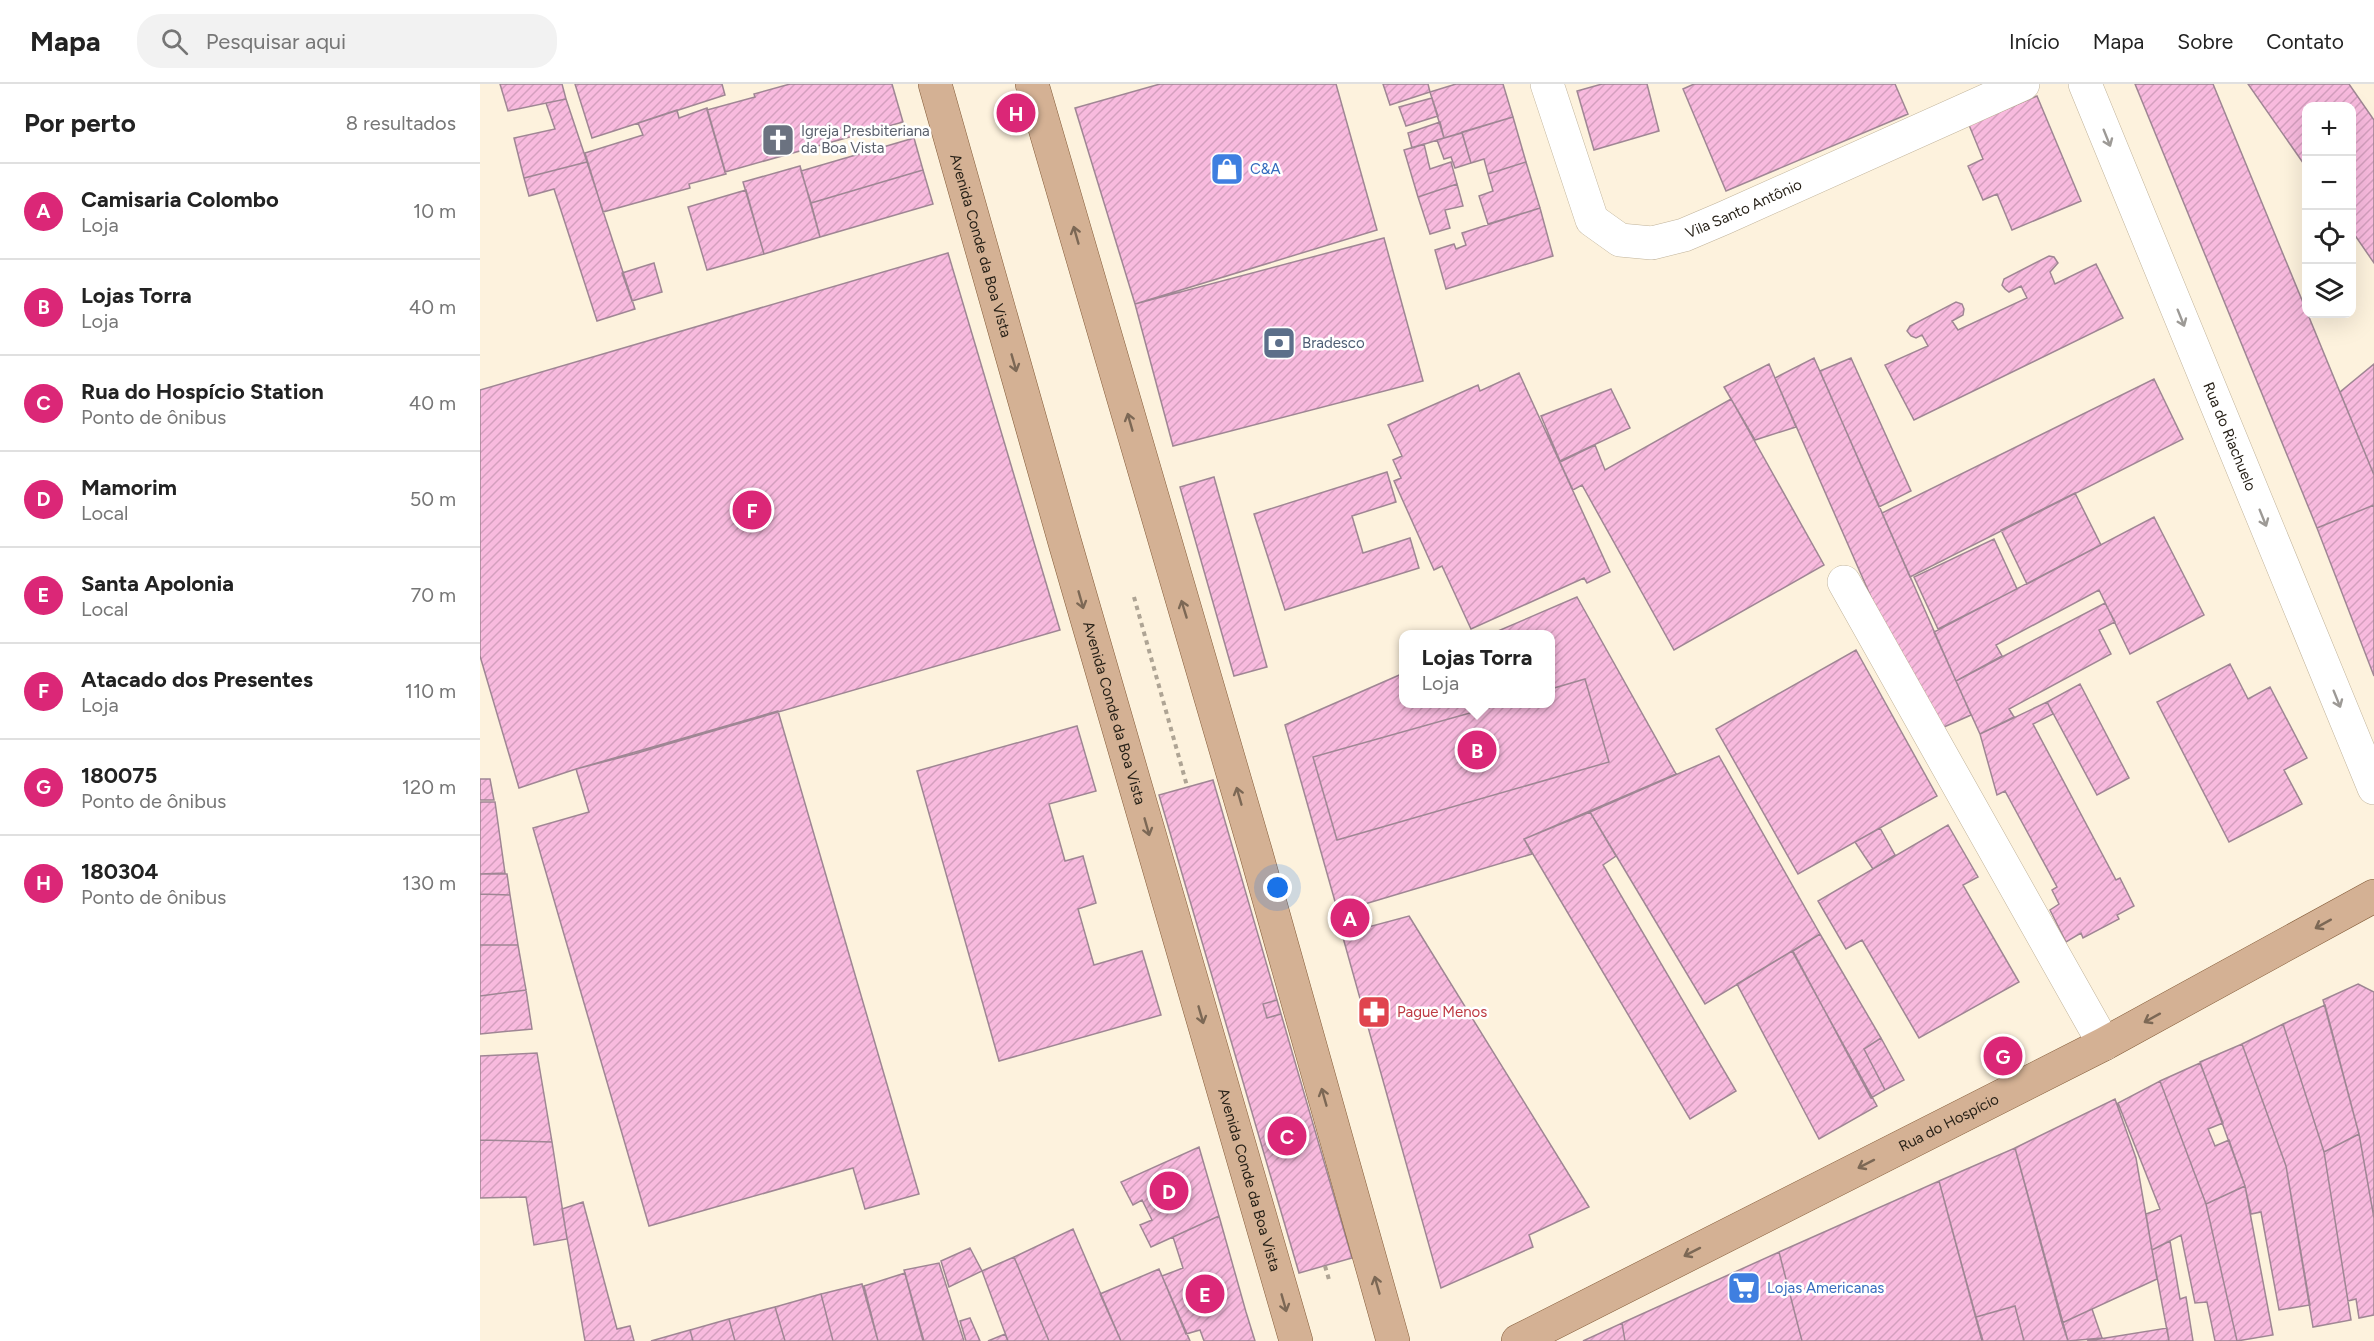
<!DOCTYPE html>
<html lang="pt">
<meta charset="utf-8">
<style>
body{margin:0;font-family:Figtree,sans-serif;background:#f2f2f2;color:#222}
.controls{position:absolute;right:18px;top:18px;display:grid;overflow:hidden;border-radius:12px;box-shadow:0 6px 24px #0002}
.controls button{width:54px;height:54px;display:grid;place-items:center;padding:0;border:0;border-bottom:2px solid #e0e0e0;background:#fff;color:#222;font:30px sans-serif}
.you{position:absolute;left:798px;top:804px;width:21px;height:21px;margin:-15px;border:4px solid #fff;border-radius:50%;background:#1a73e8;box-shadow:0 0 0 9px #1a73e833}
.badge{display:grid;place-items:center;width:39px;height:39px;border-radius:50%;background:#db2777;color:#fff;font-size:20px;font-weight:700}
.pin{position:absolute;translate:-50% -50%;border:3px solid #fff;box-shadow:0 2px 6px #0006}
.popup{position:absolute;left:919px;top:546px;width:156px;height:78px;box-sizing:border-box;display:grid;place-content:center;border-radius:12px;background:#fff;filter:drop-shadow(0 2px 4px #0005);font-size:20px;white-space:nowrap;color:#767676}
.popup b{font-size:22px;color:#222}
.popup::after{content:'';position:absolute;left:50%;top:100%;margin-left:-12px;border:12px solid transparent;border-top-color:#fff}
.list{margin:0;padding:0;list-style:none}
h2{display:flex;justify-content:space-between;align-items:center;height:78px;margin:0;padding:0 24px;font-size:26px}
h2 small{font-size:20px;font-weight:400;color:#767676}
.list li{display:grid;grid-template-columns:39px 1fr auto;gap:18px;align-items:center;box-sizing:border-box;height:96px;padding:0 24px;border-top:2px solid #e0e0e0}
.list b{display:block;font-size:22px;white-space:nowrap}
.list p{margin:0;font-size:20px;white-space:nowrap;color:#767676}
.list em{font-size:20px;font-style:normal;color:#767676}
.icon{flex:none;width:33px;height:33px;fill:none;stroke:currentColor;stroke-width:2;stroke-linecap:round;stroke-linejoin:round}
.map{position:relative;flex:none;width:1894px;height:1257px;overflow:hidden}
header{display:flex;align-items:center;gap:36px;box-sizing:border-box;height:84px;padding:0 30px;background:#fff;border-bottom:2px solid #e0e0e0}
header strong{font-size:28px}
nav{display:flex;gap:33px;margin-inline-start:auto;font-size:21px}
.search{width:420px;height:54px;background:#f2f2f2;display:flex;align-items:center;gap:15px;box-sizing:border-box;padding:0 21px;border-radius:24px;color:#767676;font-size:22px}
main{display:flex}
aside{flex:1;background:#fff}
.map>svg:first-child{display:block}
.building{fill:url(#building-hatch);stroke:#9f8694;stroke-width:1.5}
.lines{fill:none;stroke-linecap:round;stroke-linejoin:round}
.minor-casing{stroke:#c0b39a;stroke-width:34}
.major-casing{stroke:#845c39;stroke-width:34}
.path{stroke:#aea494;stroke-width:4;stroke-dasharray:4.5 4.5;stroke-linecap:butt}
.minor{stroke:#fff;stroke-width:33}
.major{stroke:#d4b194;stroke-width:33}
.oneway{stroke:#9d9a96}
.oneway2{stroke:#7c6855}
.labels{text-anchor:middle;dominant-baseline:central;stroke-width:5;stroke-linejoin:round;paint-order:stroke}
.worship-label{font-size:15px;fill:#5b616d;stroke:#fff;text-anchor:start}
.shop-label{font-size:15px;fill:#366cbe;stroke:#fff;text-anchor:start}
.street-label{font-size:15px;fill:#251f16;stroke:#fff}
.service-label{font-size:15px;fill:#4e5e75;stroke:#fff;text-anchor:start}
.health-label{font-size:15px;fill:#be3a42;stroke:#fff;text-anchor:start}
</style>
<header>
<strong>Mapa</strong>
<div class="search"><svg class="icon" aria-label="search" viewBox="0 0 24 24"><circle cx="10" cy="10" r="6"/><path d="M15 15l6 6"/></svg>Pesquisar aqui</div>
<nav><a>Início</a><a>Mapa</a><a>Sobre</a><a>Contato</a></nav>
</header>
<main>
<aside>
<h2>Por perto<small>8 resultados</small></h2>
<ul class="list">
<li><span class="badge">A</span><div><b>Camisaria Colombo</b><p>Loja</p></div><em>10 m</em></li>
<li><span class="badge">B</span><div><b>Lojas Torra</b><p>Loja</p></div><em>40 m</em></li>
<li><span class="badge">C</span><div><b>Rua do Hospício Station</b><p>Ponto de ônibus</p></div><em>40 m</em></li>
<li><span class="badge">D</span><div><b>Mamorim</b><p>Local</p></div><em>50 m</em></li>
<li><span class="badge">E</span><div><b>Santa Apolonia</b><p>Local</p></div><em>70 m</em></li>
<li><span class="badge">F</span><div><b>Atacado dos Presentes</b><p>Loja</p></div><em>110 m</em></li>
<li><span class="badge">G</span><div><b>180075</b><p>Ponto de ônibus</p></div><em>120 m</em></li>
<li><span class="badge">H</span><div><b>180304</b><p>Ponto de ônibus</p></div><em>130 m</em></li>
</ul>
</aside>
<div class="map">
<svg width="1894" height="1257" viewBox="0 0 1894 1257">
<defs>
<pattern id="building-hatch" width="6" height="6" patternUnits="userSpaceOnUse" patternTransform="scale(1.5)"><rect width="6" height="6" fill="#f8bade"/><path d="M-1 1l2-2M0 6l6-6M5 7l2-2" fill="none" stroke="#d49fbe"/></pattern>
</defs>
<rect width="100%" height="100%" fill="#fdf2dd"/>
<path class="building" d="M20 0H82L86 15 28 27Z
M95 0H242L245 11 112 54Z
M310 0H412L423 38 245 88 227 26 275 13 274 10Z
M680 0H856L897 146 655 220 595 24Z
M903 0H948L950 8 910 21Z
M976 0H1023L1033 33 964 54 950 8Z
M1122 0H1167L1179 47 1114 66 1097 7Z
M1214 0H1415L1428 30 1246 107 1203 5Z
M1655 0H1733L1894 391V421L1837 444Z
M1768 0H1869L1894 36V179L1872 147V22H1826V83Z
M1557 12 1601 117 1532 146 1517 110 1503 116 1488 82 1503 75 1489 41Z
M952 14 958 32 926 42 919 23Z
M86 15 107 78 44 94 34 54 75 45 66 19Z
M227 24 246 90 209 100 210 104 123 128 105 69 163 51 158 39 197 26 199 34Z
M1033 33 1046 78 1008 90 1004 75 991 79 982 48Z
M960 38 964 54 932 64 928 49Z
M982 49 991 79 975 84 971 73 964 75 957 56Z
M434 54 443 86 331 119 321 87Z
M944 60 950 85 971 78 977 100 938 113 924 66Z
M107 78 155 225 117 237 74 105 49 112 44 94Z
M1046 78 1060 124 1008 140 999 112 1013 107 1008 90Z
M320 82 340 153 284 170 263 98Z
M443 86 453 120 340 153 331 119Z
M977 100 983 122 965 126 970 144 950 150 938 113Z
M266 106 284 170 227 186 208 123Z
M1060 124 1073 172 966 205 955 166 974 160 976 165 986 161 982 149Z
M904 154 943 297 693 362 655 220Z
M468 169 580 546 154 670 96 685 39 704 0 572V306Z
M1569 172 1574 173 1578 179 1570 188 1575 200 1616 180 1643 234 1434 336 1405 281 1448 262 1442 251 1436 254 1431 252 1427 247 1430 242 1476 218 1482 220 1484 225 1483 231 1472 237 1478 246 1547 214 1541 202 1529 208 1525 205 1522 201 1524 195Z
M174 179 182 208 152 217 142 189Z
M1334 274 1491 631 1455 647 1423 586 1295 294Z
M1371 274 1431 407 1399 423 1340 287Z
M1289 280 1316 343 1275 356 1244 303Z
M1894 280V391L1860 308Z
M1039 289 1130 488 1107 499 1104 494 991 545 962 482 954 486 914 397 921 394 913 376 922 372 908 341 998 301 1000 307Z
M1674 295 1703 355 1430 493 1402 429Z
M1131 305 1150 344 1080 377 1061 332Z
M1251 315 1344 481 1194 566 1102 401 1093 406 1080 378 1115 361 1125 386Z
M907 388 916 418 872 432 883 469 930 454 939 484 805 526 774 430Z
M734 393 787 583 754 592 700 403Z
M1595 409 1621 461 1547 500 1521 446Z
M1894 421V592L1837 444Z
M1674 433 1724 531 1650 570 1619 506 1516 561 1522 572 1476 597 1454 548Z
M1514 455 1537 505 1458 545 1434 493Z
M1097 513 1196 690 1044 755 1052 770 858 828 805 641 924 589V620H1070V550H1011Z
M1625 519 1635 538 1619 546 1631 570 1529 625 1534 633 1500 650 1476 597Z
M1376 566 1457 712 1318 790 1236 645Z
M1750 580 1768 615 1790 603 1827 674 1804 686 1822 720 1749 758 1677 618Z
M1070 592 1074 604 1105 595 1129 678 857 756 833 673 1022 620H1070Z
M1600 600 1649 694 1617 711 1567 618Z
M1567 618 1573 630 1553 640 1636 796 1640 794 1654 822 1637 831 1639 835 1603 854 1601 849 1586 858 1570 826 1579 820 1572 806 1577 803 1525 707 1517 711 1500 650Z
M298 627 439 1110 385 1125 373 1084 169 1142 53 744 109 728 96 685Z
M597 642 616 707 569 720 585 777 603 772 616 819 598 825 614 881 662 867 681 931 519 977 437 687Z
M1239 672 1340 850 1225 920 1110 728Z
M0 695H10L14 716H0Z
M733 696 872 1174 819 1189 679 711Z
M0 718H15L25 789 0 790Z
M1110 728 1136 772 1123 781 1256 1007 1210 1035 1044 755Z
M1468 741 1498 793 1483 801 1539 898 1439 954 1382 856 1366 865 1338 817Z
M1400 744 1415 771 1393 785 1375 758Z
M0 790H27L30 811 0 810Z
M0 810 30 811 38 861H0Z
M929 832 1109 1123 1049 1151 1053 1163 961 1204 862 850Z
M1340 850 1401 954 1384 965 1405 1006 1391 1014 1313 867Z
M0 861H38L46 906 0 912Z
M1312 867 1397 1022 1339 1055 1257 900Z
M1878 900 1894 908V1134L1879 1050 1843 916Z
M46 906 52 945 0 950V912Z
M797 916 801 930 787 934 783 920Z
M1845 921 1879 1050 1844 1068 1803 940Z
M1803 940 1844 1068 1871 1236 1833 1243 1806 1082 1762 960Z
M1401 954 1424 996 1405 1006 1384 965Z
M1762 960 1806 1082 1830 1221 1799 1226 1781 1128 1771 1130 1765 1102 1720 978Z
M57 969 72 1058 0 1056V972Z
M1720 979 1743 1039 1728 1045 1735 1062 1749 1056 1765 1102 1726 1120 1680 997Z
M1680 997 1726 1120 1757 1257H1735L1727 1218 1715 1219 1701 1151 1672 1166 1666 1130 1680 1125 1638 1019Z
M1635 1015 1656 1074 1677 1195 1582 1239 1535 1064Z
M1879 1050 1894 1134V1231L1879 1234 1876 1215 1868 1217 1844 1068Z
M0 1056 72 1058 87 1155 54 1161 46 1113 0 1114Z
M719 1063 739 1132 671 1163 660 1141 672 1136 662 1116 653 1121 641 1098Z
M1535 1064 1588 1257H1544L1535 1222 1496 1233 1459 1097Z
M1459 1097 1502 1257H1322L1299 1168Z
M1765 1102 1793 1251 1757 1257 1726 1120Z
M103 1118 137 1245 150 1242 154 1257H105L82 1125Z
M739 1132 766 1228 775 1257H724L720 1246 706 1250 682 1192 703 1184 693 1153Z
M593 1145 641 1257H569L534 1173Z
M1690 1157 1700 1215 1706 1213 1713 1257H1689L1672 1166Z
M490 1164 502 1187 469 1203 461 1177Z
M1299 1168 1322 1257H1145L1142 1239Z
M534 1173 569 1257H528L502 1187Z
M459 1179 484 1257H443L424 1186Z
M679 1185 710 1257H641L620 1210Z
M425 1189 444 1257H398L384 1202Z
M382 1200 398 1257H353L341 1210Z
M341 1210 353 1257H305L295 1223Z
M1535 1222 1544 1257H1503L1496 1233Z
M295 1223 305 1257H255L249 1235Z
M1612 1225 1622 1254 1588 1257 1582 1239Z
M490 1234 500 1257H486L480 1237Z
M249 1235 255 1257H213L210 1246Z
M1142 1239 1145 1257H1103Z
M1687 1244 1689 1257H1607Z
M210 1246 213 1257H171Z
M525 1250 528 1257H508Z"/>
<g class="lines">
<g class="minor-casing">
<g id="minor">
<path id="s1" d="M1067 0 1112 136 1140 156 1172 159 1204 151 1244 134 1543 0"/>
<path id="s2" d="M1605 0 1894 704"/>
<path d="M1364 498 1624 960"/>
</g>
</g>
<g class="major-casing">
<g id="major">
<path id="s3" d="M455 0 585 459 816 1257"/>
<path d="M552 0 776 769 913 1257"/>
<path id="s4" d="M1038 1257 1624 960 1894 812"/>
</g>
</g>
<path class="path" d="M654 513 707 702
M845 1182 850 1199"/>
<use href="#minor" class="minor"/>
<use href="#major" class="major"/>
</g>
<defs><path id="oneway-shaft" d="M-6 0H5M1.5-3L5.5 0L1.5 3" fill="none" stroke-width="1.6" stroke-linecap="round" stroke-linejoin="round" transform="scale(1.5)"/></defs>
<g class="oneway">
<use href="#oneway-shaft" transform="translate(1627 54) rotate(68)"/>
<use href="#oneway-shaft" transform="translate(1701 234) rotate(68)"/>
<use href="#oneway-shaft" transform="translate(1783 434) rotate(68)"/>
<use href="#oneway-shaft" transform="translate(1857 615) rotate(68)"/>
</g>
<g class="oneway2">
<use href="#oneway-shaft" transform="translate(596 151) rotate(-106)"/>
<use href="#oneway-shaft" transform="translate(534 279) rotate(74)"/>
<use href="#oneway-shaft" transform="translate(650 338) rotate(-106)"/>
<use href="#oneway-shaft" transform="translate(601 516) rotate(74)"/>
<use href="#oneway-shaft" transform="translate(704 525) rotate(-107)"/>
<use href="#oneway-shaft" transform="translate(759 712) rotate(-106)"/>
<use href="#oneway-shaft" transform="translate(667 743) rotate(74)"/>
<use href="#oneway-shaft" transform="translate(1843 840) rotate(151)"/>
<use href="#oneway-shaft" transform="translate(721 931) rotate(74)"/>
<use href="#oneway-shaft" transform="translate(1672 934) rotate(151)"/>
<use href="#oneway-shaft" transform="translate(844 1013) rotate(-106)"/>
<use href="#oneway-shaft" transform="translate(1386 1080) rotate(153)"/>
<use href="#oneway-shaft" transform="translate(1212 1168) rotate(153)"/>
<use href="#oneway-shaft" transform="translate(897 1201) rotate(-106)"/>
<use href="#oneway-shaft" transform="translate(804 1219) rotate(74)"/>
</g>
<defs>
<g id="church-square" transform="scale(1.725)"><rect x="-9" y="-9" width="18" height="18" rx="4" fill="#6b7280" stroke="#fff"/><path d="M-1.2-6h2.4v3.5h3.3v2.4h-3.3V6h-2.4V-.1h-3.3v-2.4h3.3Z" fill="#fff"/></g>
<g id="shop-square" transform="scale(1.725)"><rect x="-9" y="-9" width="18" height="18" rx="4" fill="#3f7fe0" stroke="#fff"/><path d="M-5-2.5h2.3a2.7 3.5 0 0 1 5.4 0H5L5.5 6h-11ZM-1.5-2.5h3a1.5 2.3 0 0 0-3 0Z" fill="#fff"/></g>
<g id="bank-square" transform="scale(1.725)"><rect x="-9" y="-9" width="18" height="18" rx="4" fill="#5c6f8a" stroke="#fff"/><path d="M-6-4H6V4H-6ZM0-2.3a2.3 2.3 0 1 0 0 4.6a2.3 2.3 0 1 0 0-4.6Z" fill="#fff"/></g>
<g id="pharmacy-square" transform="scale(1.725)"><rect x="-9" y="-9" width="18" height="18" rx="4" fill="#e0444e" stroke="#fff"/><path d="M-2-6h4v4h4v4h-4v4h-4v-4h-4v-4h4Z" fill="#fff"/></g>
<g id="supermarket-square" transform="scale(1.725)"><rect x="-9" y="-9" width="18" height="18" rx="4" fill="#3f7fe0" stroke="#fff"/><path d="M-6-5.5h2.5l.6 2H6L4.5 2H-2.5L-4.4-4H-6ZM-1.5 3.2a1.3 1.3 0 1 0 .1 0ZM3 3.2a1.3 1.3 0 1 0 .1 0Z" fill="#fff"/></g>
</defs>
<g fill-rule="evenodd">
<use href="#church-square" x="298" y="56"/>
<use href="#shop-square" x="747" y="85"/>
<use href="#bank-square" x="799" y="259"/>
<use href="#pharmacy-square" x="894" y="928"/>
<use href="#supermarket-square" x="1264" y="1204"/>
</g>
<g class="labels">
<g class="worship-label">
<text x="321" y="47">Igreja Presbiteriana<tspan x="321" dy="17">da Boa Vista</tspan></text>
</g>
<g class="shop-label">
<text x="770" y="85">C&amp;A</text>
<text x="1287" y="1204">Lojas Americanas</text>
</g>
<g class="street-label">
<text stroke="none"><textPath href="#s1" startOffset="308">Vila Santo Antônio</textPath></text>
<text stroke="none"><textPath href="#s3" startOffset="168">Avenida Conde da Boa Vista</textPath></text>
<text stroke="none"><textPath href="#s2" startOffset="381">Rua do Riachuelo</textPath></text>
<text stroke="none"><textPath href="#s3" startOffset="654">Avenida Conde da Boa Vista</textPath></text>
<text stroke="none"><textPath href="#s4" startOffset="483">Rua do Hospício</textPath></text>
<text stroke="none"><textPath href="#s3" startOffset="1140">Avenida Conde da Boa Vista</textPath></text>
</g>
<g class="service-label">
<text x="822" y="259">Bradesco</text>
</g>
<g class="health-label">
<text x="917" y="928">Pague Menos</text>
</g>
</g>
</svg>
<div class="controls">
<button>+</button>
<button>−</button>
<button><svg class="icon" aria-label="locate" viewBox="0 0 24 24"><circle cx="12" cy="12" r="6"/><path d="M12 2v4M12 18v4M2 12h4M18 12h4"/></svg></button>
<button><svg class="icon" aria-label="layers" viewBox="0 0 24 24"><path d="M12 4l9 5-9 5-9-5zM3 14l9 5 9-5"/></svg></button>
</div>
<div class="you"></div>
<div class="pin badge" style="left:870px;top:834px">A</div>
<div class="pin badge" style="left:997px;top:666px">B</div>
<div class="popup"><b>Lojas Torra</b>Loja</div>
<div class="pin badge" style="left:807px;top:1052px">C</div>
<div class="pin badge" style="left:689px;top:1107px">D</div>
<div class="pin badge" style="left:725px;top:1210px">E</div>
<div class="pin badge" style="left:272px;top:426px">F</div>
<div class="pin badge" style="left:1523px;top:972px">G</div>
<div class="pin badge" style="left:536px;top:29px">H</div>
</div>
</main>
